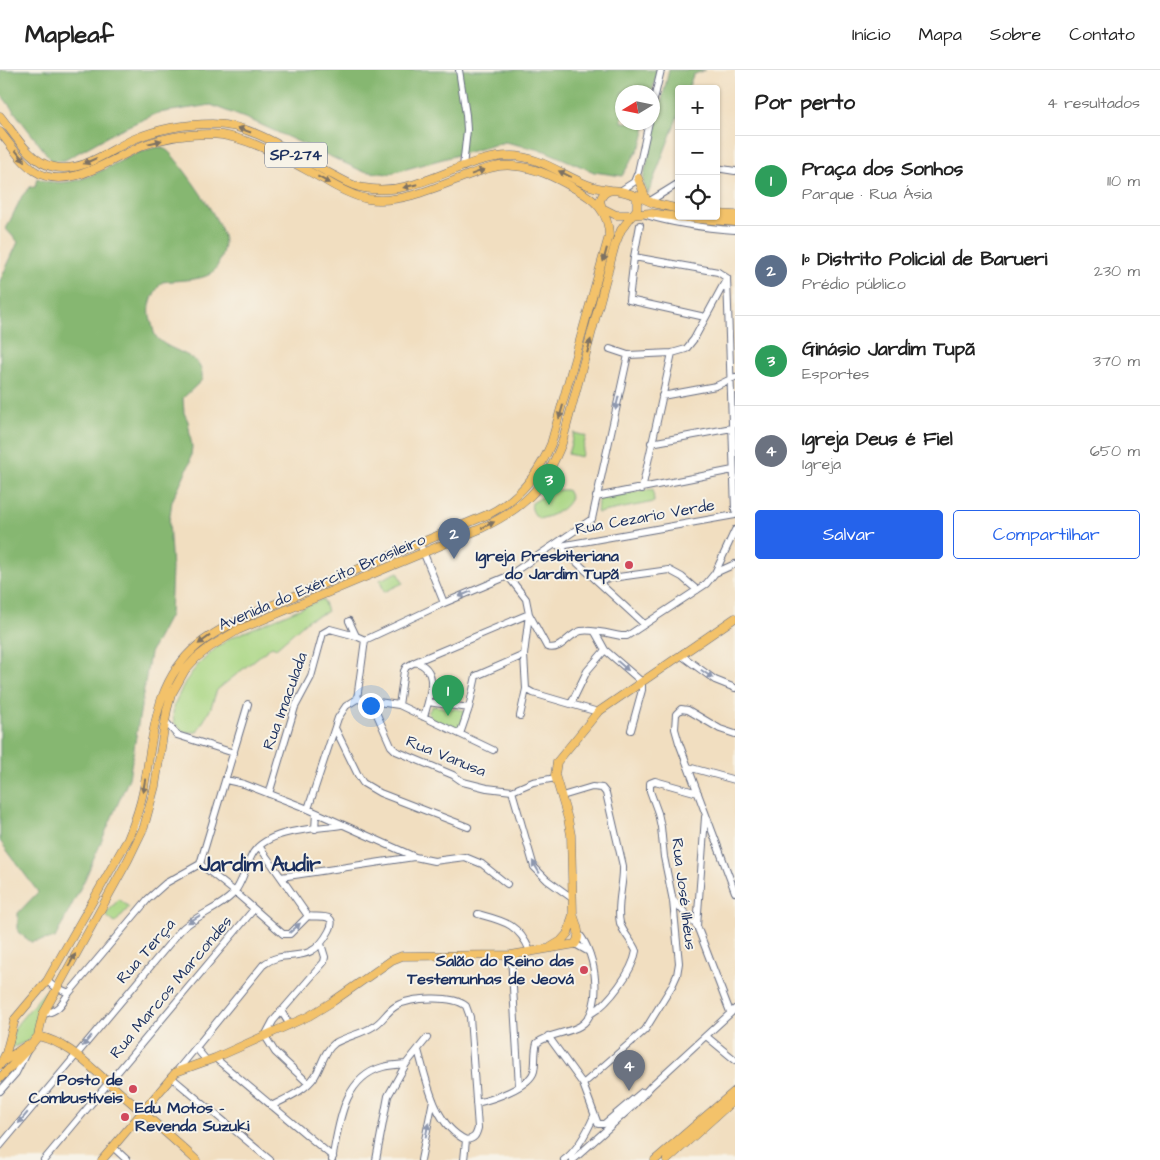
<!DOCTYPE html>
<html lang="pt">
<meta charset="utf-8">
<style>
body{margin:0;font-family:"Architects Daughter",sans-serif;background:#f6f6f6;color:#222}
.controls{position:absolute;right:15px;top:15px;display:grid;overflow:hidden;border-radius:5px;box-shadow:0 1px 4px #0004}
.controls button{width:45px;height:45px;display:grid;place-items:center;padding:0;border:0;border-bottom:1px solid #e0e0e0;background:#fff;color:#222;font:25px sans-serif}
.compass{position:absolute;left:615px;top:15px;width:45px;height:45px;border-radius:50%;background:#fff;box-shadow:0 1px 4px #0004;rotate:260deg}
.you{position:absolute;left:370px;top:635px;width:18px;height:18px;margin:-12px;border:4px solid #fff;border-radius:50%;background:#1a73e8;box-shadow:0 0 0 8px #1a73e833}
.badge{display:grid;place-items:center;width:32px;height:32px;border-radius:50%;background:#2563eb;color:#fff;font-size:16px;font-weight:700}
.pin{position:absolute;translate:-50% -41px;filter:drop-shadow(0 1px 2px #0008)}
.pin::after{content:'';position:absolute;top:26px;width:18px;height:15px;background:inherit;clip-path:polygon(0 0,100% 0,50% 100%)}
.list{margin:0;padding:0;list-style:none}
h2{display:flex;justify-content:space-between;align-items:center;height:65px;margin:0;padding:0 20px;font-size:21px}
h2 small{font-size:16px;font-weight:400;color:#767676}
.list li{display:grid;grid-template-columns:32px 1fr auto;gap:15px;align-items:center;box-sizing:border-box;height:90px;padding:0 20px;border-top:1px solid #e0e0e0}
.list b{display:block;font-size:19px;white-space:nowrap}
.list p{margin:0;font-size:16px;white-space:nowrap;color:#767676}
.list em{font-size:16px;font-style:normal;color:#767676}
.actions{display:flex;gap:10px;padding:15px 20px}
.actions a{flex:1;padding:11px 0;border:1px solid #2563eb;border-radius:5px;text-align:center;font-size:18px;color:#2563eb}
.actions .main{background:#2563eb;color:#fff}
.icon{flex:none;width:28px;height:28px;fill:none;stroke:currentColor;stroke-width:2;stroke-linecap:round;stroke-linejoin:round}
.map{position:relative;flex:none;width:735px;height:1090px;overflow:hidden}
header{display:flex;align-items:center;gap:30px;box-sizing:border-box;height:70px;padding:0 25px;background:#fff;border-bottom:1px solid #e0e0e0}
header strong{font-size:24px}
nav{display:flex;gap:28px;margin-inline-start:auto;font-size:18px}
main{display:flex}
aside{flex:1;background:#fff}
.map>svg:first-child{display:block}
.green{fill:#a9d683;stroke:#628270}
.forest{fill:#86b771;stroke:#507368}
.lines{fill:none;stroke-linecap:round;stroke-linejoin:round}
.minor-casing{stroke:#666c80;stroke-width:8}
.major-casing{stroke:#666c80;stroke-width:9}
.minor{stroke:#fff;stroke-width:6}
.major{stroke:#f3c26a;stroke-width:8}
.oneway{fill:#7c7163}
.oneway2{fill:#8d97ae}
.poi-dot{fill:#d1495b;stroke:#f7f3e8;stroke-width:2}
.labels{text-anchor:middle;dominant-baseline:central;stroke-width:4;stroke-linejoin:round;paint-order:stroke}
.shield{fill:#f7f3e8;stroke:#5d6a87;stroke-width:1}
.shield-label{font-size:15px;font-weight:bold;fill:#1b2f5e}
.street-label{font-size:16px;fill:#1b2f5e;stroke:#f7f3e8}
.poi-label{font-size:16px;font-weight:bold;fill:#1b2f5e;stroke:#f7f3e8;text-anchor:end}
.district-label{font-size:21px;font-weight:bold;fill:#1b2f5e;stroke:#f7f3e8}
</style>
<header>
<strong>Mapleaf</strong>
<nav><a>Início</a><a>Mapa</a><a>Sobre</a><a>Contato</a></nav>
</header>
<main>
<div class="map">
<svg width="735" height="1090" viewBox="0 0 735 1090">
<rect width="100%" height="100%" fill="#f7f3e8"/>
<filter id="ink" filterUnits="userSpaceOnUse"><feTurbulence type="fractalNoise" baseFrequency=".02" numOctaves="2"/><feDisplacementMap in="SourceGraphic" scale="10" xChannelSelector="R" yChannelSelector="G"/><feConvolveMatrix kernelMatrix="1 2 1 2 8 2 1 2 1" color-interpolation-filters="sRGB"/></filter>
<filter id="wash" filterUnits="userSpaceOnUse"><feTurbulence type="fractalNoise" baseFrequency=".0096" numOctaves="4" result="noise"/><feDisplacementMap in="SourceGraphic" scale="20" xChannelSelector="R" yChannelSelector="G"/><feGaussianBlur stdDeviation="1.12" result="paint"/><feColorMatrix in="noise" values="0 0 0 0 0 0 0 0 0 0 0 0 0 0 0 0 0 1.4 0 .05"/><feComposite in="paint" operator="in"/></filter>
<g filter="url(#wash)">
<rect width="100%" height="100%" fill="#f1dec0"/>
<path class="green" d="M574 363 586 366 581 387 568 384Z
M653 419 654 432 598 443 597 442 598 431 601 428Z
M554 420H567L571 428C566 440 552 446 539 449 535 445 530 440 532 433Z
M398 502 403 513 384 522 380 510Z
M323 529 327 542 309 549 276 578 272 576 217 620 210 640 197 662H184L174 653 173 643 175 633 185 612 197 596 216 578 230 568Z
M432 636 464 640 466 644 458 661 432 649 428 643Z
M119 829 129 837 115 853 105 845Z
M50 918V921L40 938 34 965 28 971 11 978 14 960 18 953 47 919Z"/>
<path class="forest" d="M0 0H658L652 22H622V52L647 53 642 73 622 106 594 102 545 81 505 72 388 104 362 101 255 52 211 35 158 43 119 60 65 90 52 91 0 23Z
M669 0H705L693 5 688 19H679V43L648 124 643 112 644 105Z
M159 77C163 78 167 80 169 82 182 95 225 155 224 171 224 180 219 197 212 203 201 211 176 210 162 212 152 225 146 237 152 254 153 258 154 265 157 268 172 284 205 283 202 310L183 328 184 343 188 351 192 377 190 393 172 431 169 452 172 499 170 545 150 583 129 708 85 809 55 868 31 872 18 862V843L38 822 0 771V211L18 172 6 159 22 126 30 117H35L37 108C42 110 47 112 52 112 90 117 123 82 159 77Z"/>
</g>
<g filter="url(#ink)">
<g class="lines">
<g class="minor-casing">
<path id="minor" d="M459 0 466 45 467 60 463 97
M652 38 661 0
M716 98 735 101
M620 121 634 112 638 102 649 52
M650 131 679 113
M646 145C675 154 705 158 735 160
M640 155 634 187 629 230 705 247
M634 187 718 202 727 208 735 440
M610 279 628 285 672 283 686 279 694 269 727 208
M662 326 716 316 735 307
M651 373 732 358
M642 419 672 283
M596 427 733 400
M420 474 444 533
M559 476 644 554
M560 476 735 445
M715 503 735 494
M508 506 526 529 529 544 547 577C561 582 568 564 581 561 593 559 610 564 621 566H627L706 514 715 503 735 460
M597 510 669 500 682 507 697 520
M529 544 524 585 526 619 533 623 598 642
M349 551 356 566
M595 562 605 580 642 612V620L631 660
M365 570 444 533 508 506 592 449 628 285
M681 585 715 610 735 618
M415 592 529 544
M357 629 399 635 493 680
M357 629 365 570
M371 631 391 676 396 681 453 705 463 712 487 718 512 721
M428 632 469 638
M571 634 587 601 605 580
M399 635 404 601 406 597 415 592C441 599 429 628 424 647
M520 646 526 619
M166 652 177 665 234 683
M335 658 358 705 363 713 380 723 468 757
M460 664 469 638 476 606 524 585
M735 664 720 659 688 640 681 639 676 644 675 659 679 673 735 822
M688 697 735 710
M556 708 533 712 512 721 534 797 547 810 572 828
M226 710 244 714 308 739 415 787 434 791 465 787 482 794 507 814
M269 724 295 637 311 607 323 563 330 559 356 566 365 570
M562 726 592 717 602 718 606 723 623 796C624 814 616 835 620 853 623 863 632 871 636 881 633 901 609 933 592 943
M308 739 338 648 346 636 357 629
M705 747 697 856 730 942
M315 759 316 743
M259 776 308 846
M200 794 235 822 283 864H290L308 846
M281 807 414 787
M674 831 697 856
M478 844C504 851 519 854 530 881
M575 874 589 882
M511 885 519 1016
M47 911 53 916 69 923
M281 941 290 955
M43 944C57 942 62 934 69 923L148 829 166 813 200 794 248 634
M548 966 583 1014 598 1054H604L642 1022
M706 966 735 990
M196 978 207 991
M215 988 333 1087
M176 1002 263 895C287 876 309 899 329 861 339 842 318 848 308 846
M171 1007 270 1090
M308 1013 275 982 265 966 273 951 324 892 325 887 321 874
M583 1014 645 960 672 916 677 905 679 893 673 831 664 787 661 757 658 743 650 721V713L655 711 698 723
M0 1021 16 1003 27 981
M476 1033C491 1030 530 1017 534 1001 536 992 534 982 537 973 550 963 566 964 580 956 605 941 596 883 579 864
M271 1036C287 1028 305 1021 315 1006 322 995 324 981 335 973 347 966 362 964 374 956 383 951 387 941 396 936 411 927 453 925 466 936L470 947 478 1058C476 1066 474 1069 466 1070 434 1055 427 1011 418 980
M0 1076 180 861C195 845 218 840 233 824 242 815 246 795 253 783 269 759 315 759 341 755
M113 1077 127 1090
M44 1090 254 839
M332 1090C339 1056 342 1008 383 997 390 995 398 995 406 994
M376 1090 388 1026 406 994 427 968
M421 1090 433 1030
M464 1090 466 1070
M564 1090C578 1080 587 1062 594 1046
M573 1090 634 1035 651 1016 735 939"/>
</g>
<g class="major-casing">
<path id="major" d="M0 46C14 63 30 93 54 97 83 103 109 80 134 69 158 59 186 54 212 54 256 54 295 86 333 105 343 110 353 117 364 118 418 128 460 86 511 86 539 86 562 105 588 115 595 118 603 119 610 120
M0 62C11 75 21 92 35 101 68 123 114 87 144 75 165 67 189 64 211 64 248 65 291 92 323 109 336 117 352 126 368 129 400 134 437 117 466 106 482 100 497 94 514 96 535 97 556 108 574 118 595 129 609 142 609 166L551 374C538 405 519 429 489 444L254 543C235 552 215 561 198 575 152 613 154 669 143 722 140 738 134 754 128 769L47 911 15 949 6 983 0 995
M638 108 646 129
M637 126 653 133 679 139
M716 144 735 145
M551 877 561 871 568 863 573 844 571 765 568 749 555 705 557 692 598 642 735 548
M38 966C69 973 87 994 110 1014 139 1039 168 1064 196 1090
M4 991 27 975
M0 1008 28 979 38 966 43 944 128 790 144 757 155 716 167 640 171 625 185 600 196 588 210 577 238 560 480 459C524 438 544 419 562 373L615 175 621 160 637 139V126C624 122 605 113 600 131L602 138 616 145H631L650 143 678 147 735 152
M102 1090 176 1002 215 988 309 946 332 932 392 890 402 886 511 885 575 874C582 865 576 854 573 844
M655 1090 735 1021
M667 1090 735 1029"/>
</g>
<use href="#minor" class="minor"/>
<use href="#major" class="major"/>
</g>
<defs><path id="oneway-solid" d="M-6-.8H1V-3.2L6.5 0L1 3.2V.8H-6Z" transform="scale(1.25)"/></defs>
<g class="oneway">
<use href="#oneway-solid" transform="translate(244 60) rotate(-161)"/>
<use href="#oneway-solid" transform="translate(155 72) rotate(-14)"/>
<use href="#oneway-solid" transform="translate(20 86) rotate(51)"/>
<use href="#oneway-solid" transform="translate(90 91) rotate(156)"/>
<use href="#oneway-solid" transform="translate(478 102) rotate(-20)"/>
<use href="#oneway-solid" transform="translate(565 104) rotate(-154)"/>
<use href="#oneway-solid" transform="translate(324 110) rotate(28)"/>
<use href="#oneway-solid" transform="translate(410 116) rotate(166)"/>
<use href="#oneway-solid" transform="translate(605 185) rotate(105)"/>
<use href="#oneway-solid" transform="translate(589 276) rotate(-75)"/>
<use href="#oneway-solid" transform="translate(561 342) rotate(106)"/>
<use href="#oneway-solid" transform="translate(488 455) rotate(-26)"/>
<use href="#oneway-solid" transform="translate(204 570) rotate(144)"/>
<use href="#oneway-solid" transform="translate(144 716) rotate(100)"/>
<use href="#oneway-solid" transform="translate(72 890) rotate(-61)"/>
</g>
<g class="oneway2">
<use href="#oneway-solid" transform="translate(617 333) rotate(103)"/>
<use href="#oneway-solid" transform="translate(465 524) rotate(157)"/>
<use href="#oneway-solid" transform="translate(623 596) rotate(41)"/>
<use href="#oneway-solid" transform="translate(707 604) rotate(35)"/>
<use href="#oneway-solid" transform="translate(536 797) rotate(-120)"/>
<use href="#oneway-solid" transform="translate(194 849) rotate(149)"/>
<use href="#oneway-solid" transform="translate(295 858) rotate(-42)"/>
<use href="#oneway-solid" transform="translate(87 971) rotate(130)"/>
<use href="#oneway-solid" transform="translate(23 1048) rotate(130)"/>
<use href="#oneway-solid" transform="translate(427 1060) rotate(-79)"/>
</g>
</g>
<g class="poi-dot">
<circle cx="629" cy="495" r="5"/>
<circle cx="584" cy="900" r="5"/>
<circle cx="133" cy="1019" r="5"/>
<circle cx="125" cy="1047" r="5"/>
</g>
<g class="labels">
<rect class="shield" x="265" y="72.5" width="62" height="25" rx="4"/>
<g class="shield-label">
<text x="296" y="85">SP-274</text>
</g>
<g class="street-label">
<text transform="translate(645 447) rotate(-10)">Rua Cezario Verde</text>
<text transform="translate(322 512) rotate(-23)">Avenida do Exército Brasileiro</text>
<text transform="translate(285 631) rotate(-70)">Rua Imaculada</text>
<text transform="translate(446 686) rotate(22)">Rua Vanusa</text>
<text transform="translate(684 824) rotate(83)">Rua José Ilhéus</text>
<text transform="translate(146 881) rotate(-49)">Rua Terça</text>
<text transform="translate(171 917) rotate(-50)">Rua Marcos Marcondes</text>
</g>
<g class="poi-label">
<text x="619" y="486">Igreja Presbiteriana<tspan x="619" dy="18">do Jardim Tupã</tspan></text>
<text x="574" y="891">Salão do Reino das<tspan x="574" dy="18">Testemunhas de Jeová</tspan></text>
<text x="123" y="1010">Posto de<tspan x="123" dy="18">Combustíveis</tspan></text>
<text x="135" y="1038" text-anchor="start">Edu Motos -<tspan x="135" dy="18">Revenda Suzuki</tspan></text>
</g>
<g class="district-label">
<text x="260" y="794">Jardim Audir</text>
</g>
</g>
</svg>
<div class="controls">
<button>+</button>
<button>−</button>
<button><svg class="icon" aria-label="locate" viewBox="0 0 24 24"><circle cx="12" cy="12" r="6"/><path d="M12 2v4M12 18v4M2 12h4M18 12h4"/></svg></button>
</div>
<svg class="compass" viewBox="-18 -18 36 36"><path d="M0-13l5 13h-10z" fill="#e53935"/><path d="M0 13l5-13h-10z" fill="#767676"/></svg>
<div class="you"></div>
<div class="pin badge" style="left:448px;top:646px;background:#2e9e5b">1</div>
<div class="pin badge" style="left:454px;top:489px;background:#5c6f8a">2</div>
<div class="pin badge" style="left:549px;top:435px;background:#2e9e5b">3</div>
<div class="pin badge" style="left:629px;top:1021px;background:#6b7280">4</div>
</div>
<aside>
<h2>Por perto<small>4 resultados</small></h2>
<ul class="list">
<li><span class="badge" style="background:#2e9e5b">1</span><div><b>Praça dos Sonhos</b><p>Parque · Rua Ásia</p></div><em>110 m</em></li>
<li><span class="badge" style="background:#5c6f8a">2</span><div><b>1º Distrito Policial de Barueri</b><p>Prédio público</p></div><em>230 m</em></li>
<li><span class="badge" style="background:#2e9e5b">3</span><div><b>Ginásio Jardim Tupã</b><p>Esportes</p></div><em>370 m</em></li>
<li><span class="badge" style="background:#6b7280">4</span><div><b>Igreja Deus é Fiel</b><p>Igreja</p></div><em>650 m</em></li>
</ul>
<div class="actions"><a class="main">Salvar</a><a>Compartilhar</a></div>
</aside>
</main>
